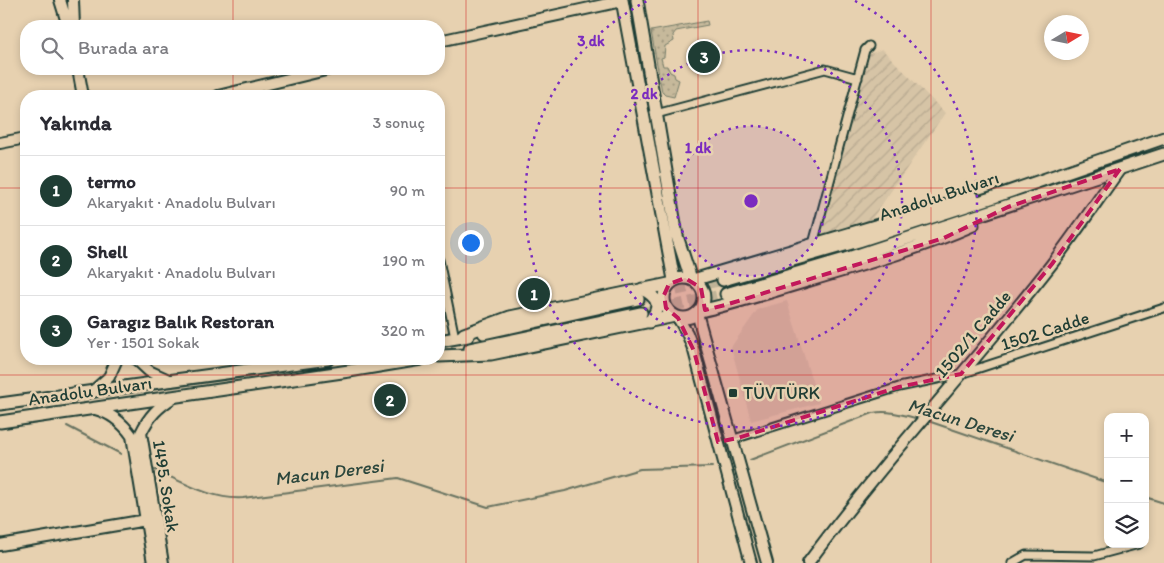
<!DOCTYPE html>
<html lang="tr">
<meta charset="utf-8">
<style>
body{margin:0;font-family:Itim,sans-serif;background:#f2f2f3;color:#2b2b33}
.controls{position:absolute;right:15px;bottom:15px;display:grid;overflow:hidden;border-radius:10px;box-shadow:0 2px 8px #0003}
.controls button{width:45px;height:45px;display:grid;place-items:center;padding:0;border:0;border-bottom:1px solid #e1e1e2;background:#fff;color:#2b2b33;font:25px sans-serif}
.compass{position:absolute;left:1044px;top:15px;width:45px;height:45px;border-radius:50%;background:#fff;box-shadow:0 2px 8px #0003;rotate:80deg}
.you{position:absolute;left:470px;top:242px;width:18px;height:18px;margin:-12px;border:4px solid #fff;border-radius:50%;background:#1a73e8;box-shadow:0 0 0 8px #1a73e833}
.badge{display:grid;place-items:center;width:32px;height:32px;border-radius:50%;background:#1f3d34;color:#fff;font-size:16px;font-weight:700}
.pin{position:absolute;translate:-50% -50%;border:2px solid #fff;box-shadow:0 1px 5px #0006}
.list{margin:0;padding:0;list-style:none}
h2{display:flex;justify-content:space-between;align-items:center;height:65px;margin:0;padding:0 20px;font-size:21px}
h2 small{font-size:16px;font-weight:400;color:#7c7c81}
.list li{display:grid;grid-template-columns:32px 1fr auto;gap:15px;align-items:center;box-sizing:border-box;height:70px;padding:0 20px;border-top:1px solid #e1e1e2}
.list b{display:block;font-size:19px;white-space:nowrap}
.list p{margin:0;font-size:16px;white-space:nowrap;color:#7c7c81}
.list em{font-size:16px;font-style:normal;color:#7c7c81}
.icon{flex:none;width:28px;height:28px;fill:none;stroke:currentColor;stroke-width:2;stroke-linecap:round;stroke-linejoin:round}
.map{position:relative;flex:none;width:1164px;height:563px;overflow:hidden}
.search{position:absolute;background:#fff;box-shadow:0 2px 8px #0003;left:20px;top:20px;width:425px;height:55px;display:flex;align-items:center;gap:12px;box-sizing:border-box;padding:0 18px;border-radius:20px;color:#7c7c81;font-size:19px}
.panel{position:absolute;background:#fff;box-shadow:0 2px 8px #0003;left:20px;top:90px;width:425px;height:275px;border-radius:20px}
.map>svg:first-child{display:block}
.built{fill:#d6c4a6}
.industrial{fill:url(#industrial-furrows)}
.grass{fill:url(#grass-dots);stroke:#727b68}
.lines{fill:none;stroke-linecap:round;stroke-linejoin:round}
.stream{stroke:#687361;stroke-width:2}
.primary-tunnel{stroke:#bfb397;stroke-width:11;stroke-dasharray:11 5.5;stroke-linecap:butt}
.street-casing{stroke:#1f3d34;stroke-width:11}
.secondary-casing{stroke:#1f3d34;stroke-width:14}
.primary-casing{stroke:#1f3d34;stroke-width:15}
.street{stroke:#e7d1b0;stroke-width:7}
.secondary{stroke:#e7d1b0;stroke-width:10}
.primary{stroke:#e7d1b0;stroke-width:11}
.marked{fill:#c2185b;fill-opacity:0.2;stroke:#c2185b;stroke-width:4;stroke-dasharray:10 6;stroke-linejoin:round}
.grid{fill:none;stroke:#d62828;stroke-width:1;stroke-opacity:0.55}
.ring{fill:none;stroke:#7b2cbf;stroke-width:2.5;stroke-dasharray:2.5 5}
.poi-dot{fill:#1f3d34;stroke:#e7d1b0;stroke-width:2}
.labels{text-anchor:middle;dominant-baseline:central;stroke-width:5;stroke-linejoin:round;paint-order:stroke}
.street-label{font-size:18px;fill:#1f3d34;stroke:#e7d1b0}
.poi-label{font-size:18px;fill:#1f3d34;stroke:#e7d1b0;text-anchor:start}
.water-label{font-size:19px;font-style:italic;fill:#2b463c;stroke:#e7d1b0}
.centre{fill:#7b2cbf;stroke:#e7d1b0;stroke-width:2.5}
.ring-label{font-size:15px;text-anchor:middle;font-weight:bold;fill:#7b2cbf;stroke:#e7d1b0;stroke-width:5;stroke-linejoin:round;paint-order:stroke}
</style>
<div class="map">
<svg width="1164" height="563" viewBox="0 0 1164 563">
<defs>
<pattern id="industrial-furrows" width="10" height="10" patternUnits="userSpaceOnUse" patternTransform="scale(1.25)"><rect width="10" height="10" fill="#d6c4a6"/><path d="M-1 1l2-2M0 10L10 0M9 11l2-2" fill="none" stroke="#b7a990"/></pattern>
<pattern id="grass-dots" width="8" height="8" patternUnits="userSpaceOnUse" patternTransform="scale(1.25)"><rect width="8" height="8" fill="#c6b99b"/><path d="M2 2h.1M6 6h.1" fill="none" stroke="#a0987f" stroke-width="1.8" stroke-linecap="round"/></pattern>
</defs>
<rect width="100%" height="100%" fill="#e7d1b0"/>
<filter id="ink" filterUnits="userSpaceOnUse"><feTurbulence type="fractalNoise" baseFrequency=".02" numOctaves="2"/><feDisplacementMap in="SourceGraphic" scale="10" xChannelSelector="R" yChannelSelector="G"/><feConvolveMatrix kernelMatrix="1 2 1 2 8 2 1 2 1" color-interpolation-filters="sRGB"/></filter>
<g filter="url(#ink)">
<path class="built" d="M787 301 819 403 751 421 731 347 758 309Z"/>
<path class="industrial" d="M882 49 945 113 869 223 818 239 870 54Z"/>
<path class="grass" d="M707 21 708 25 676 31 673 35 674 41 665 46 664 57 661 58 663 66H667L670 72 674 74 675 78 679 80 674 97 665 95 662 92 651 31Z"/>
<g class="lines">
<path class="stream" d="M928 421 1108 483
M67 426 121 454
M750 460 873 413C889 410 904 415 919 419
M155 470C183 482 212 500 243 498L398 478 488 507 565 491 640 469 712 467
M1145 497 1164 503"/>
<path class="primary-tunnel" d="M644 297 723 280
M641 313 726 294"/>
<g class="street-casing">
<path id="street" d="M656 114 825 69 858 78
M813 244 865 50 869 46
M439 260 455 338
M734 439 899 387 961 374 1164 308
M1012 563 1026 555 1094 556 1139 544"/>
</g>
<g class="secondary-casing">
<path id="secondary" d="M60 0 68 26
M73 0 74 26
M439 41 622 1
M78 69 83 96
M218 96 330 69
M0 143 26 138
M697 313 767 563
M678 318 687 333 694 351 751 563
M136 359 149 371 171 381
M92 392 109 377 117 359
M95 409C111 413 122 422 132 436L153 563
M0 545 152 519
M163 563 141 433C149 416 158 407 174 397
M808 563C884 460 972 366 1051 265 1075 234 1097 201 1120 169"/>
</g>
<g class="primary-casing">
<path id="primary" d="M622 0 674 280
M637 0 677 236 691 279
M664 298a20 20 0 1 1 40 0a20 20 0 1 1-40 0Z
M693 280 973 197
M723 280 859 241 991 198 1164 138
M642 289C660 298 661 307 649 322
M726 294 845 259 1164 154
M700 311C737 303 773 291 810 280 865 264 921 248 973 225
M484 333 638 299
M461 337 464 334 510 317 669 284
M439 341 468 336
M470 349 641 313
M439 356 491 354 675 316
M0 404 328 359
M0 422 349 371 421 359"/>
</g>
<use href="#street" class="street"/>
<use href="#secondary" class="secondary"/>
<use href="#primary" class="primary"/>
</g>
</g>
<path class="marked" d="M1120 169 1052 264 961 374 899 387 738 438 718 442 694 351 678 318 666 308 664 295 669 284 685 278 701 288 705 310 725 305 944 238 1008 207Z"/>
<path class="grid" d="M233 0V26M466 0V563M698 0V563M931 0V563M233 69V96M0 188H26M439 188H1164M233 359V563M0 375H1164"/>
<circle cx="751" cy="201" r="75" fill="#7b2cbf" fill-opacity=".12"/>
<g class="ring">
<circle cx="751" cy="201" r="75"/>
<circle cx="751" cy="201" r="151"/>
<path d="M855 1A226 226 0 1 1 647 1"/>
</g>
<rect class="poi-dot" x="728" y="388" width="10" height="10" rx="2.5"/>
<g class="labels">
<g class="street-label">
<text transform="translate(939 196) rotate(-18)">Anadolu Bulvarı</text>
<text transform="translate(1045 331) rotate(-18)">1502 Cadde</text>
<text transform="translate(973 334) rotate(-50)">1502/1 Cadde</text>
<text transform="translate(90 391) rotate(-8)">Anadolu Bulvarı</text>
<text transform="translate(166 486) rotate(81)">1495. Sokak</text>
</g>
<g class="poi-label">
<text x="743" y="393">TÜVTÜRK</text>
</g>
<g class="water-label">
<text transform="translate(961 420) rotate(17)">Macun Deresi</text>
<text transform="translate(329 472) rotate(-7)">Macun Deresi</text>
</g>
</g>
<circle cx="751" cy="201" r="8" class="centre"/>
<g class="ring-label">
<text x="591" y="46">3 dk</text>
<text x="644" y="99">2 dk</text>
<text x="698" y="153">1 dk</text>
</g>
</svg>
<div class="controls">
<button>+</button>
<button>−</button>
<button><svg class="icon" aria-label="layers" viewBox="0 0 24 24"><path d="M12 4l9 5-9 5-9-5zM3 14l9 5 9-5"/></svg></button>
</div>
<svg class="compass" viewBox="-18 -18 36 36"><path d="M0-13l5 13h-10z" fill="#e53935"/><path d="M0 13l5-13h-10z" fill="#7c7c81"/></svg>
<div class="you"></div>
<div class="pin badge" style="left:534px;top:294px">1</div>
<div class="pin badge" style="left:390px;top:400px">2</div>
<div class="pin badge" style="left:704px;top:57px">3</div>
<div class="search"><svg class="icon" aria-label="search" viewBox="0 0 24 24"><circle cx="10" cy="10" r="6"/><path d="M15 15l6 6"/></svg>Burada ara</div>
<section class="panel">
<h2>Yakında<small>3 sonuç</small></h2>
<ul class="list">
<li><span class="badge">1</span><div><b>termo</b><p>Akaryakıt · Anadolu Bulvarı</p></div><em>90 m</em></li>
<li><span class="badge">2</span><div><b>Shell</b><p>Akaryakıt · Anadolu Bulvarı</p></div><em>190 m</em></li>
<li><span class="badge">3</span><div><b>Garagız Balık Restoran</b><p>Yer · 1501 Sokak</p></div><em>320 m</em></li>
</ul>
</section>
</div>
